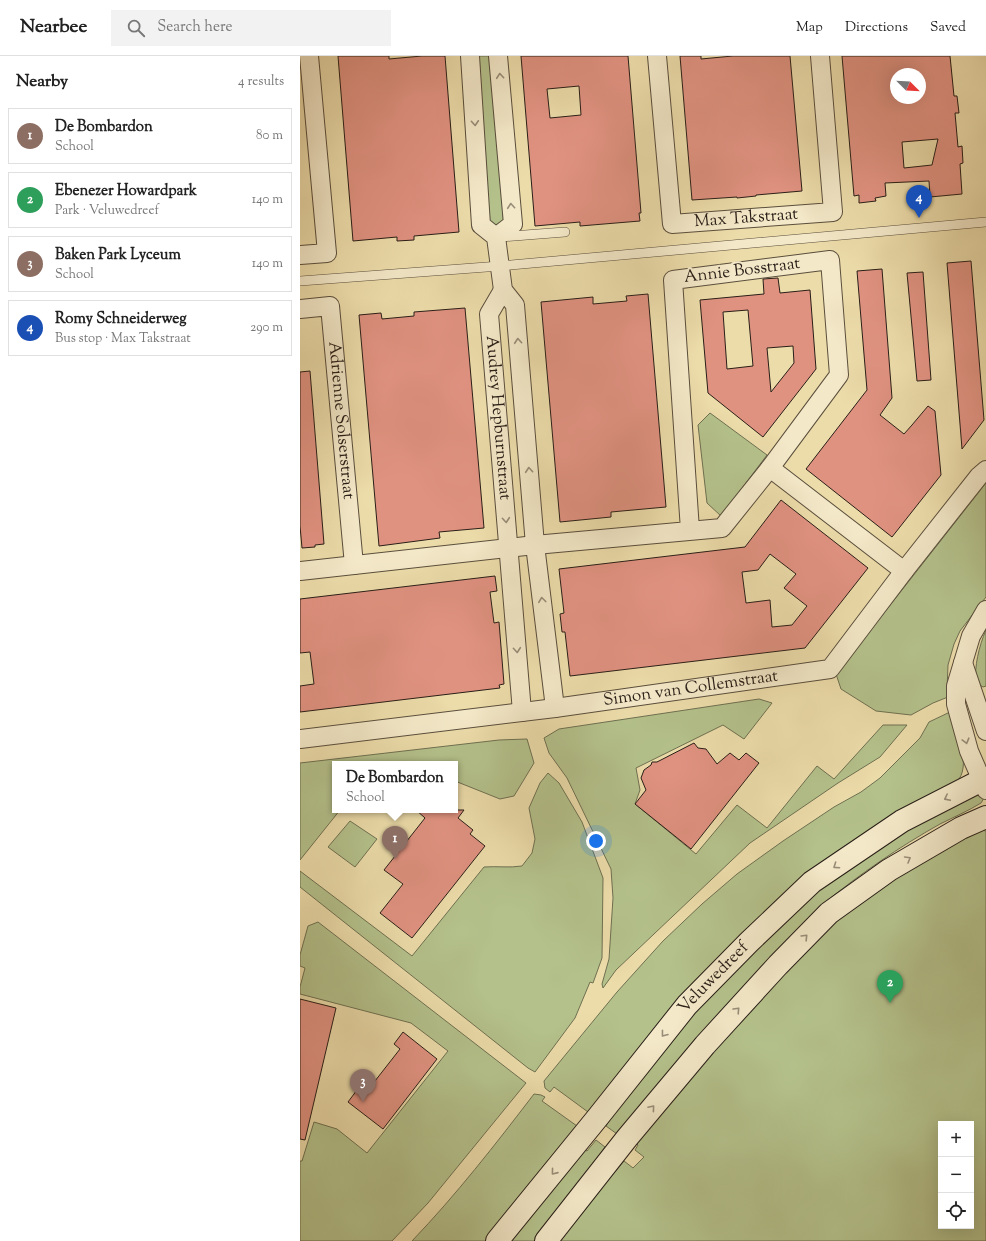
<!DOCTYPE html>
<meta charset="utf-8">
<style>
body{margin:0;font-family:"Sorts Mill Goudy",serif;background:#f2f2f2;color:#222}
.controls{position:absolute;right:12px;bottom:12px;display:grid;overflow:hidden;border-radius:0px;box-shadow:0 4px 16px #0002}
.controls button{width:36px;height:36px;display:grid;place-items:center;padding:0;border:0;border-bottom:1px solid #e0e0e0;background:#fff;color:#222;font:20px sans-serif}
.compass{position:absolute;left:590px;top:12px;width:36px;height:36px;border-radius:50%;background:#fff;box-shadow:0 4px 16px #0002;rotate:114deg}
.you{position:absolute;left:296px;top:785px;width:14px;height:14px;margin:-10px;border:3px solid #fff;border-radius:50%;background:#1a73e8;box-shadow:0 0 0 6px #1a73e833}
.badge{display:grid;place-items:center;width:26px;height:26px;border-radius:50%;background:#8f2418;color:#fff;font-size:13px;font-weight:700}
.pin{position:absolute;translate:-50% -33px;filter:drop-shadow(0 1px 2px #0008)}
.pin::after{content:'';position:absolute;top:21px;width:14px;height:12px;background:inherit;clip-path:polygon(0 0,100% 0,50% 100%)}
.popup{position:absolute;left:32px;top:705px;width:126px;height:52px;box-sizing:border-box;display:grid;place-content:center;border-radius:0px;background:#fff;filter:drop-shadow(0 1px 3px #0005);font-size:13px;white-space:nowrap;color:#767676}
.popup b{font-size:15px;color:#222}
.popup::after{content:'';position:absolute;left:50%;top:100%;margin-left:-8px;border:8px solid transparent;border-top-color:#fff}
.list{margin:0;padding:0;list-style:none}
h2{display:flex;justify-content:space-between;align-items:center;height:52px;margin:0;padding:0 16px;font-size:17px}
h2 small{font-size:13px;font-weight:400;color:#767676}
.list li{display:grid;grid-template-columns:26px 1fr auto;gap:12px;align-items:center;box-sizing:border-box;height:56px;margin:0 8px 8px;padding:0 8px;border:1px solid #e0e0e0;border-radius:0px}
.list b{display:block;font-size:15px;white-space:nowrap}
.list p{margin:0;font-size:13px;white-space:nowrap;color:#767676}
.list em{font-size:13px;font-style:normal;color:#767676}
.icon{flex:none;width:22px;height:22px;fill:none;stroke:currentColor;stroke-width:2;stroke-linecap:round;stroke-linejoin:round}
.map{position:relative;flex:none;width:686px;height:1185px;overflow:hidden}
header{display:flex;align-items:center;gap:24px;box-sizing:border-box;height:56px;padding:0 20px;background:#fff;border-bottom:1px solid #e0e0e0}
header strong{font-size:19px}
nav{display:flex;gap:22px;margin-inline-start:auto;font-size:14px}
.search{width:280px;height:36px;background:#f2f2f2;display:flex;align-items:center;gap:10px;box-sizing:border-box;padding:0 14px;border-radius:0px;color:#767676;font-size:15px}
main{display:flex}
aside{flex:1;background:#fff}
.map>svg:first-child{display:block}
.green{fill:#b4c18b;stroke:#6e7051;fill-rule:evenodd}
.building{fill:#e09281;stroke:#291e17;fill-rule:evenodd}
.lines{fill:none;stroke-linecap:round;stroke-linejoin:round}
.lane-casing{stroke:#5a4e3c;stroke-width:10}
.street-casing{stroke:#5a4e3c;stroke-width:20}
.secondary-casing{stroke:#291e17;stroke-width:24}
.lane{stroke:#f3e8c8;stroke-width:9}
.street{stroke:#f3e8c8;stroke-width:18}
.secondary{stroke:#f3e8c8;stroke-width:22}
.oneway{stroke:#988d78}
.labels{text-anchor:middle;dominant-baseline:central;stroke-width:4;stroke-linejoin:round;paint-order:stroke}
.street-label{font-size:17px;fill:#291e17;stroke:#f3e8c8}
</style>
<header>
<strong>Nearbee</strong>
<div class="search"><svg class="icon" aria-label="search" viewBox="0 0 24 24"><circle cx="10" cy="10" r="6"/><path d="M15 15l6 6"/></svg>Search here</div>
<nav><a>Map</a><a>Directions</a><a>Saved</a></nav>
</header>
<main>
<aside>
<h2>Nearby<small>4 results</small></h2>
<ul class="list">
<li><span class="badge" style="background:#8d6e63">1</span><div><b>De Bombardon</b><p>School</p></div><em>80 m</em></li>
<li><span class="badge" style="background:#2e9e5b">2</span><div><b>Ebenezer Howardpark</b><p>Park · Veluwedreef</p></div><em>140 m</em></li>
<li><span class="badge" style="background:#8d6e63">3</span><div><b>Baken Park Lyceum</b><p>School</p></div><em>140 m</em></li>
<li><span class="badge" style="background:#1a4fb4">4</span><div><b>Romy Schneiderweg</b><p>Bus stop · Max Takstraat</p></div><em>290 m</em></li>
</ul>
</aside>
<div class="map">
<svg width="686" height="1185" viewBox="0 0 686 1185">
<rect width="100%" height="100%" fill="#ecdcaa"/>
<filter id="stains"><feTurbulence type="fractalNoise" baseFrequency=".005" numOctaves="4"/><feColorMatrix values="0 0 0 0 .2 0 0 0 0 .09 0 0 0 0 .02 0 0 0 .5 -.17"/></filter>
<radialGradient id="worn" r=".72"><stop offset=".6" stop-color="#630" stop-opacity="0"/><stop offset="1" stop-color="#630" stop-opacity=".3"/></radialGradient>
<path class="green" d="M174 0H193L204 172 189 170Z
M410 357 467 399 421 460 407 447 398 369Z
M686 427V541L660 575 654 588 648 609 647 634 648 641 633 647 611 659 576 655 541 633 536 618Z
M686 574V630L683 631 676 627C674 611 679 590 686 574Z
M459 643 472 647 444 683 423 669 336 712 340 734 335 748 396 798 437 749 467 772 517 710 534 723 583 669H607L580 701 538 727 450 787 316 914 303 932 302 928 309 903 313 842 311 813 267 722 249 697 244 682 259 673Z
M650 656C655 674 671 706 659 723 657 726 652 728 649 730L556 787 288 1056 254 1031 250 1036 245 1032 244 1025 317 936 363 885 402 848 437 818 483 785 534 751 561 736 580 722 620 682 629 666Z
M227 683 234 707 214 740 200 743 155 725V708H35V754H40L0 804V707L199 684Z
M248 717 259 727 282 766 303 822 302 902 293 927 290 926 275 962 235 1016 228 1012 0 831V815L112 900 184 811C197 810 209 812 222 810L232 797 235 783 229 752 240 727Z
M677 738 682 739 684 742 681 747C668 755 654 761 640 768 599 791 560 818 523 848L317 1078 306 1070 309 1065 306 1063 399 950 437 910 534 820 574 791Z
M50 765 77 783 55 811 28 791Z
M682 774 686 775V1185H257L311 1115 314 1117 324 1105 333 1112 344 1101 335 1094 338 1089 335 1086 405 1000 534 866 611 812 673 776ZM641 1068H671V1170H641Z
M18 866 226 1027 128 1147 92 1185H0V1105H2L14 1066 37 1073 67 1097 148 995 111 967 0 938V931L5 912 0 910V899L8 870Z
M234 1038 241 1039 245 1041 242 1045 277 1070 189 1185H112C156 1139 195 1089 234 1038Z
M296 1084 305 1091 297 1103 236 1185H208L283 1093 287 1095Z"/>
<path class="building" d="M38 0H89V3L122 0H145L159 176 114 180V184L97 185V181L53 185Z
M221 0H328L341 157H339L340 165 280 170V166L235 170ZM279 30 281 59 250 62 247 33Z
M380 0H401V3L433 0H490L502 135 456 139V140L437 142V141L392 144Z
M542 0H650L654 40H657L659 57H655L658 91 662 90 663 107 660 108 662 138 630 141 629 125 585 127 586 140 575 142 576 145 559 147V139L554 140ZM596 18H620V42H596ZM638 83 632 109 604 112 602 86Z
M671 205 684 364 662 393 647 207Z
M582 213 592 342 580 359 604 378 612 369 628 350 635 355 641 419 592 481 506 413 567 334 557 215Z
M623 216 631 324 617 325 607 217Z
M478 222 480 237 510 234 516 313 463 381 408 337 400 244 464 238 463 223ZM448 254 453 310 427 313 423 256ZM493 290 494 307 471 336 467 292Z
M348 238 366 451 311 456V461L260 466 241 246 293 241V248L327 245 326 240Z
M165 252 184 472 139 476 140 482 79 490 59 259 81 257 82 263 114 260V256Z
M10 315 24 488 15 489V491L2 492 0 470V316Z
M481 444 568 512 505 592 270 620 265 576H262L260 558 264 557 259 513 445 491ZM470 498 496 518 484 532 507 550 492 569 472 571 470 544 446 547 442 516 458 514Z
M195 520 197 535 190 536 194 567 199 566 204 628 199 629 200 632 0 656V630L14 628 10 596 0 597V543Z
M394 687 398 692 406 693 417 708 430 697 439 704 446 697 459 707 391 793 335 748 346 734 341 722 344 714 351 709 352 706H357Z
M116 754H164L158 762 173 774 170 778 185 790 112 882 80 857 103 828 84 814 125 762Z
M0 943 36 952 5 1084 0 1083Z
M103 976 137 1003 83 1073 48 1046 57 1034 64 1039 100 993 94 988Z"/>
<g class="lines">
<g class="lane-casing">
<path id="lane" d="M200 181 265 176
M0 225 200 210 686 166"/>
</g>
<g class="street-casing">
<g id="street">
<path d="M170 0 181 169 196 181 203 234 215 249 235 489 255 652"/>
<path id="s1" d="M357 0 372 168 533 156 520 0"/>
<path d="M196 181 213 168 198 0"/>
<path d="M0 199 27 197 9 0"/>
<path id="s2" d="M203 234 189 258 222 656"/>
<path id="s3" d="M0 253 30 250 54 509"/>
<path d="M470 412 604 515"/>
<path d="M0 515 235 489 422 472 470 412 539 319 530 204 373 224 390 474"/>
<path d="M686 554 671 580 656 630V648L669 695 686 734"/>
<path d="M663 607 686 675"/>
<path id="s4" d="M0 683 255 652 530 613 604 515 679 420 686 414"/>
</g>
</g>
<g class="secondary-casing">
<g id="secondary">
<path id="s5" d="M197 1185 298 1061 387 949 449 886 512 826 602 765 686 722"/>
<path d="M246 1185 327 1082 405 989 478 909 529 857 589 814 661 772 686 761"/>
</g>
</g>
<use href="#lane" class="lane"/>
<use href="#street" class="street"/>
<use href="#secondary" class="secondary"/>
</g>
<defs><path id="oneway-chevron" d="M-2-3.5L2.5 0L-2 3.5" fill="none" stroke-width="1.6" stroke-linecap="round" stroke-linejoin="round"/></defs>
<g class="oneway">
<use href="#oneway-chevron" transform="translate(200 20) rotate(-95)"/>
<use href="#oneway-chevron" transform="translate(175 67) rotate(86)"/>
<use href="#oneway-chevron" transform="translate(211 150) rotate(-95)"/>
<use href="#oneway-chevron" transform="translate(218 285) rotate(-95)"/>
<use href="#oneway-chevron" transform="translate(229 414) rotate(-95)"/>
<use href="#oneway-chevron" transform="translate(206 464) rotate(85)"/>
<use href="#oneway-chevron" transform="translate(242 544) rotate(-97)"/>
<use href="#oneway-chevron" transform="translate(217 594) rotate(85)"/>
<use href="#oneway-chevron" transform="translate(666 685) rotate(75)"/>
<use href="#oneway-chevron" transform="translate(647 742) rotate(153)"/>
<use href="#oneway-chevron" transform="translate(608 803) rotate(-30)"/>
<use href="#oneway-chevron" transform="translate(536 810) rotate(146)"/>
<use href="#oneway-chevron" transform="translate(505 881) rotate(-46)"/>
<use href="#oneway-chevron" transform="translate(437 954) rotate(-47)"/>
<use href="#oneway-chevron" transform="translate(364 978) rotate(128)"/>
<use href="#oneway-chevron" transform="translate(352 1052) rotate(-50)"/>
<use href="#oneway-chevron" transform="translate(254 1116) rotate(129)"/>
</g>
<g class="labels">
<g class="street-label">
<text stroke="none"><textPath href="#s1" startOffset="243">Max Takstraat</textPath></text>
<text transform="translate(442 215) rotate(-7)">Annie Bosstraat</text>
<text stroke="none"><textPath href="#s2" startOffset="132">Audrey Hepburnstraat</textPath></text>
<text stroke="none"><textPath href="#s3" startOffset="145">Adrienne Solserstraat</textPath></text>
<text stroke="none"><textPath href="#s4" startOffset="394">Simon van Collemstraat</textPath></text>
<text stroke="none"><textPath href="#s5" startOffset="341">Veluwedreef</textPath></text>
</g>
</g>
<rect width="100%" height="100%" filter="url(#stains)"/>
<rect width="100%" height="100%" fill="url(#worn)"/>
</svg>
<div class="controls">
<button>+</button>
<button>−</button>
<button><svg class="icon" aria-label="locate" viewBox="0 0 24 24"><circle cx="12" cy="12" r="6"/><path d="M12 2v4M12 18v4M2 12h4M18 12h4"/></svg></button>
</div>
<svg class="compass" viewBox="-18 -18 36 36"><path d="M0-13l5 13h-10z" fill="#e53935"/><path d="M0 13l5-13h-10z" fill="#767676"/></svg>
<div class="you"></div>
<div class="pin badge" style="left:95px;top:803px;background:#8d6e63">1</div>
<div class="popup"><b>De Bombardon</b>School</div>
<div class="pin badge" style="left:590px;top:947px;background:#2e9e5b">2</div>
<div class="pin badge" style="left:63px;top:1046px;background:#8d6e63">3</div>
<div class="pin badge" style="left:619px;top:162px;background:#1a4fb4">4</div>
</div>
</main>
